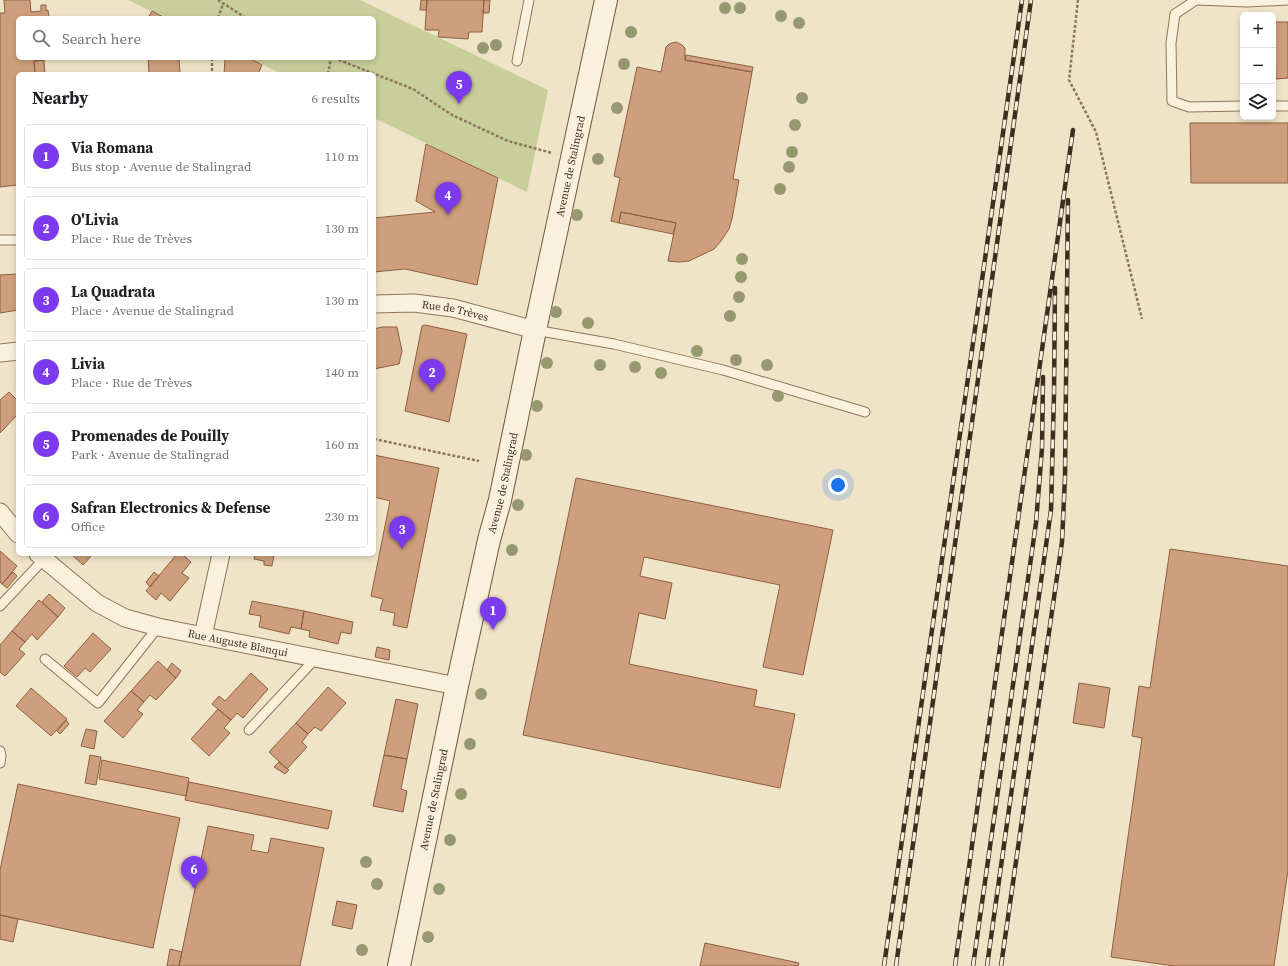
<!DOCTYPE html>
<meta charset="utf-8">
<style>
body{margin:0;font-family:"Source Serif 4",serif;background:#f2f2f2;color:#202124}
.controls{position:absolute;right:12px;top:12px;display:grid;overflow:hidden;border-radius:6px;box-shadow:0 2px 6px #0003}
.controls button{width:36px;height:36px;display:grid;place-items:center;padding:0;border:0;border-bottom:1px solid #e0e0e0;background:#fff;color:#202124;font:20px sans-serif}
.you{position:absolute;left:838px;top:485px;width:14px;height:14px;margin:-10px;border:3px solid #fff;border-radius:50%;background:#1a73e8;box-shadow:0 0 0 6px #1a73e833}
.badge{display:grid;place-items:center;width:26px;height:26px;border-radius:50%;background:#7c3aed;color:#fff;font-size:13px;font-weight:700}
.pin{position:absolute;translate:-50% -33px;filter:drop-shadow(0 1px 2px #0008)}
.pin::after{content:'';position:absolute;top:21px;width:14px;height:12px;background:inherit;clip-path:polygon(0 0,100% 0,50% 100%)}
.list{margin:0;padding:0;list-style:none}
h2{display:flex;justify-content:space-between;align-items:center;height:52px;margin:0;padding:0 16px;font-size:17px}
h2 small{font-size:13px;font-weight:400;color:#757577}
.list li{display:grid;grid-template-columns:26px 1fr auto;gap:12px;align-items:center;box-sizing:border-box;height:64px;margin:0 8px 8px;padding:0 8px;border:1px solid #e0e0e0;border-radius:6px}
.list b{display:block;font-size:15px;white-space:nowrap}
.list p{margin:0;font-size:13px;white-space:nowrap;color:#757577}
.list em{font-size:13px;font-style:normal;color:#757577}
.icon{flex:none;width:22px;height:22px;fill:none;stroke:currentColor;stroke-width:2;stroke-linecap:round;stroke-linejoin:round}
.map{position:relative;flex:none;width:1288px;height:966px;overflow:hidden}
.search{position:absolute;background:#fff;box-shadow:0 2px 6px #0003;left:16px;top:16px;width:360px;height:44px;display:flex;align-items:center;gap:10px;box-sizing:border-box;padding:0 14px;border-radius:6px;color:#757577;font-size:15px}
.panel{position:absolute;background:#fff;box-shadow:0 2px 6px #0003;left:16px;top:72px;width:360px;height:484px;border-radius:6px}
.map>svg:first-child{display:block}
.green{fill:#c9cf9b}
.building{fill:#cf9f7d;stroke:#8d5f41}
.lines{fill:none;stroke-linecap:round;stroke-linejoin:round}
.lane-casing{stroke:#8d765c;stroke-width:11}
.street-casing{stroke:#8d765c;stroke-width:19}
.secondary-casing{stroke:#6f573f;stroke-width:24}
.path{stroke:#8d765c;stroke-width:2.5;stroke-dasharray:3 2;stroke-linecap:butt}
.lane{stroke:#faf1dc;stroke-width:9}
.street{stroke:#faf1dc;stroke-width:17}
.secondary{stroke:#faf1dc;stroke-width:22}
.rail-casing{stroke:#3d2e20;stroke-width:4.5}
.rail{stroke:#f7eed8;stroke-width:3;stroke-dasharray:9;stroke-linecap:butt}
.tree{fill:#96986f}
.labels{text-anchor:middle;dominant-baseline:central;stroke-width:3.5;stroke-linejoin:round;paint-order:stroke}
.street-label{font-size:11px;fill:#3d2e20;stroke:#f7eed8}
</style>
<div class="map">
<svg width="1288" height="966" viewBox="0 0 1288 966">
<rect width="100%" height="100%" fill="#f0e4c8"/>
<path class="green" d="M128 0H360L548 90 527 192 374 118V74H282L249 58H374V18H165Z"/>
<path class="building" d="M4 0H30L31 12 41 11V5H46V11L48 10 49 18H18V58H52V59L34 61 35 74H18V195L17 185 0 187V13H5Z
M421 0H427L426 10H420Z
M427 0H484L482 32H469L468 39 438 37 439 30H425Z
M484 0H490L489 13H483Z
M152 11 165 18H148Z
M1274 22H1288V78L1276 79Z
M676 42 682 45 685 48V60L752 72 733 179 739 180 732 219 729 229 721 241 714 249 689 261 678 262 668 261 676 223 621 212 619 223 611 221 620 178 614 176 637 67 661 72 666 47 669 44Z
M686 55 753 67 752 72 685 60Z
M148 58H179L180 74H149Z
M220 58H249L262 65 258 74H224L225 59Z
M44 60 45 74H35L34 61Z
M1190 123H1288V183H1191Z
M426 144 498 178 477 285 405 269 374 272V218L435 212 416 201Z
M621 212 676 223 673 234 619 223Z
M18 274V310L0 313V275Z
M425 325 467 334 449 422 405 411 422 326Z
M382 327H397L402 351 399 364 374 369V329Z
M9 392 18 401V414L0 433V400Z
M374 455 439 468 407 628 393 625 395 613 380 610 383 599 371 596 390 501 374 497Z
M576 478 833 530 803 675 763 667 780 585 644 557 640 576 672 583 665 619 639 613 629 664 757 690 754 706 795 714 780 788 523 735Z
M1170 549 1288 566V870L1274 966H1174L1111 957 1142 738 1132 736 1139 686 1150 688Z
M0 551 17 566 2 584 0 582Z
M71 554H93L83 565Z
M177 554H182L191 562 182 573 189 578 170 601 161 593 156 600 146 591Z
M255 554H274L272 566 264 565V561L254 559Z
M13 572 17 576 7 588 2 584Z
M154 572 159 576 150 587 146 582Z
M49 594 65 608 58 617 42 602Z
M39 600 58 617 37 640 32 634 25 642 12 631Z
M252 601 304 611 301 629 291 627 289 634 259 627 261 616 249 614Z
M304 611 353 622 351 634 341 632 338 644 309 637 310 631 301 629Z
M12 631 25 642 19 649 25 654 5 676 0 672V645Z
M93 633 111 649 90 672 85 668 77 677 64 666Z
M377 647 390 650 389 660 375 657Z
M158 661 176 678 156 700 150 695 144 702 131 691Z
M172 663 181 671 176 678 167 670Z
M251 673 268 689 243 718 237 713 231 720 212 704 219 696 225 701Z
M1079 683 1110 688 1104 728 1073 723Z
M328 687 346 703 321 731 315 727 308 734 296 723Z
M31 688 67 719 51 736 16 706Z
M131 691 144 702 137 710 143 714 123 738 104 721Z
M396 699 418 704 407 759 384 755Z
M218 709 231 720 224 728 230 733 209 756 191 739Z
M66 720 69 724 60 734 57 731Z
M296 723 308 734 302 742 307 747 287 769 269 752Z
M86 729 97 731 94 749 81 746Z
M90 755 101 757 96 785 85 783Z
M384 755 407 759 401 789 407 791 403 812 373 806Z
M102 760 189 778 186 796 99 779Z
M279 762 289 770 285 774 274 767Z
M189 782 332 811 328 829 185 800Z
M18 784 180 818 153 948 0 915V870Z
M208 826 254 835 251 850 268 853 271 838 324 848 300 966H179Z
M337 901 357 905 352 929 332 925Z
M0 915 18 919 13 942 0 939Z
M705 943 799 963 798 966H700Z
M170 949 182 952 179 966H167Z"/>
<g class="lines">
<g class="lane-casing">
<path id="lane" d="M1196 0 1175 14 1171 43 1172 101 1189 107 1243 106
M1197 0 1247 2 1288 0
M517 61 529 0
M1273 106H1288
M0 240H18
M535 330 614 344 723 370 865 412
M0 606 44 559
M45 659 98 703 158 627
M249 730 315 659
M0 751 1 756 0 763"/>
</g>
<g class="street-casing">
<g id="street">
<path id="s1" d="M374 304 414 303 453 308 535 330"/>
<path d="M0 353 18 351"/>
<path d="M0 512 18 534"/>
<path id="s2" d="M38 554 97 603 125 618 158 627 457 686"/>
<path d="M203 636 221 554"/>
</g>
</g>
<g class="secondary-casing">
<g id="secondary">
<path id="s3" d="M399 966 457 686 489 540 500 500 535 330 606 0"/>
</g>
</g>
<path class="path" d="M218 0 246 18
M1078 0 1069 80 1096 132 1142 319
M218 18 223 4
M212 58V74
M334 58 413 89 452 115 508 141 552 153
M328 74 331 58
M374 439 479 461"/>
<use href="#lane" class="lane"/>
<use href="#street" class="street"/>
<use href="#secondary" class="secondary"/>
<g class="rail-casing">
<path id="rail" d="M884 966 1022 0
M896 966 1031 0
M955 966 1073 130
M973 966 1036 523 1042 448 1043 377
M987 966 1051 510 1054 394 1055 288
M1001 966 1062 542 1065 477 1068 200"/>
</g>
<use href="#rail" class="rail"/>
</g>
<g class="tree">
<circle cx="725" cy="8" r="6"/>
<circle cx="740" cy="8" r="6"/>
<circle cx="781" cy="16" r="6"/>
<circle cx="799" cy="23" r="6"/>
<circle cx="631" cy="32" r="6"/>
<circle cx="496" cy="45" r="6"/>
<circle cx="483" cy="48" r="6"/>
<circle cx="624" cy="64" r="6"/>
<circle cx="802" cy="98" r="6"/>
<circle cx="617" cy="108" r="6"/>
<circle cx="795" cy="125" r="6"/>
<circle cx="792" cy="152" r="6"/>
<circle cx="598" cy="159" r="6"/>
<circle cx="789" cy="167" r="6"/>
<circle cx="780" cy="189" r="6"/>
<circle cx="577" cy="215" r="6"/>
<circle cx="742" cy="259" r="6"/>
<circle cx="741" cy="277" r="6"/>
<circle cx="739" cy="297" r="6"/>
<circle cx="556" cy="312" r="6"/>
<circle cx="730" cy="316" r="6"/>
<circle cx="588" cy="323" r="6"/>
<circle cx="697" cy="351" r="6"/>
<circle cx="736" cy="360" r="6"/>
<circle cx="547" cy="363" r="6"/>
<circle cx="600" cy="365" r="6"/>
<circle cx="767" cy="365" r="6"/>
<circle cx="635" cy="367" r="6"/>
<circle cx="661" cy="373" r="6"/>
<circle cx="778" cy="396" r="6"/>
<circle cx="537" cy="406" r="6"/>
<circle cx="526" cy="455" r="6"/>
<circle cx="518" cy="505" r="6"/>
<circle cx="512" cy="550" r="6"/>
<circle cx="481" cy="694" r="6"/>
<circle cx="470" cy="744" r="6"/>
<circle cx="461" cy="794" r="6"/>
<circle cx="450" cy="840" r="6"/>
<circle cx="366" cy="862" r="6"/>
<circle cx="377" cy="884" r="6"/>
<circle cx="439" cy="889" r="6"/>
<circle cx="428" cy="937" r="6"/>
<circle cx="362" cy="950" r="6"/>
</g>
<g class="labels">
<g class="street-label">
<text stroke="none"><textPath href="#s3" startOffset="818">Avenue de Stalingrad</textPath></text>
<text stroke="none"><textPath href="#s1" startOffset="82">Rue de Trèves</textPath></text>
<text stroke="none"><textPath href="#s3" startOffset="494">Avenue de Stalingrad</textPath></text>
<text stroke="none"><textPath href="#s2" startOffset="224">Rue Auguste Blanqui</textPath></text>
<text stroke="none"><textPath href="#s3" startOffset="170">Avenue de Stalingrad</textPath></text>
</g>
</g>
</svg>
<div class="controls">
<button>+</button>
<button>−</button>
<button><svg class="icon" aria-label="layers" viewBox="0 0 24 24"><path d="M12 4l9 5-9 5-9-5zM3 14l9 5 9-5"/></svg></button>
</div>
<div class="you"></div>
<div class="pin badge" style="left:493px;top:630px">1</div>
<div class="pin badge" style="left:432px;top:392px">2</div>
<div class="pin badge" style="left:402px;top:549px">3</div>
<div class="pin badge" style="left:448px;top:215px">4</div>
<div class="pin badge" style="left:459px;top:104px">5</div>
<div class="pin badge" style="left:194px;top:889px">6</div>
<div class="search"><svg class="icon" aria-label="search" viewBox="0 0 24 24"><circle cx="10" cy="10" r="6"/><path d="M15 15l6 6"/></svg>Search here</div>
<section class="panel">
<h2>Nearby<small>6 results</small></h2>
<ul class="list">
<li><span class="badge">1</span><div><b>Via Romana</b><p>Bus stop · Avenue de Stalingrad</p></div><em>110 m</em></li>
<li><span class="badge">2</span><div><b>O'Livia</b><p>Place · Rue de Trèves</p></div><em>130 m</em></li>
<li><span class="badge">3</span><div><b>La Quadrata</b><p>Place · Avenue de Stalingrad</p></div><em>130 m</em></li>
<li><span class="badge">4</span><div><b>Livia</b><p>Place · Rue de Trèves</p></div><em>140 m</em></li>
<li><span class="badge">5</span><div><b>Promenades de Pouilly</b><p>Park · Avenue de Stalingrad</p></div><em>160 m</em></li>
<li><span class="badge">6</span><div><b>Safran Electronics &amp; Defense</b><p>Office</p></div><em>230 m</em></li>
</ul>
</section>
</div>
